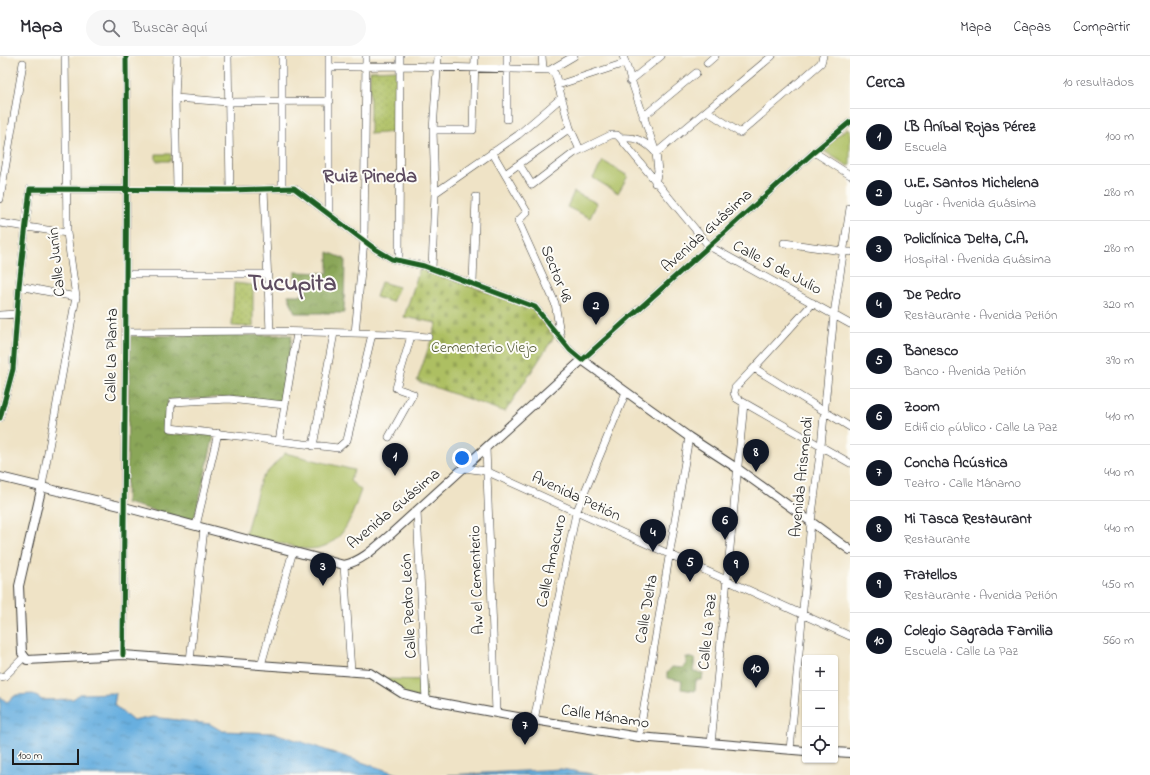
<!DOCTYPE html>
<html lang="es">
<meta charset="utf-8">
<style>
body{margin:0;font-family:"Indie Flower",sans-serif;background:#f7f7f7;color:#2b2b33}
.controls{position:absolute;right:12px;bottom:12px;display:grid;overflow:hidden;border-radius:4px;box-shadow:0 1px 3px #0004}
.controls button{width:36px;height:36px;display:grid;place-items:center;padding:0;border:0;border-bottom:1px solid #e1e1e2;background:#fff;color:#2b2b33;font:20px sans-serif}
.scale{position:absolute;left:12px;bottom:10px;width:67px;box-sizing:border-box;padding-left:4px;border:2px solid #1c1c1c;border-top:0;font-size:11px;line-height:14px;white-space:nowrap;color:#1c1c1c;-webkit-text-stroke:3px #fdfcf7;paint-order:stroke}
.you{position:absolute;left:462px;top:402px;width:14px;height:14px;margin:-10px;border:3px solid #fff;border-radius:50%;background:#1a73e8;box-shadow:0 0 0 6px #1a73e833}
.badge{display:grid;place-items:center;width:26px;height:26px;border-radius:50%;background:#111827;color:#fff;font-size:13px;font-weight:700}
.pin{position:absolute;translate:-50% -33px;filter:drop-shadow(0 1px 2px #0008)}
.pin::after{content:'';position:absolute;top:21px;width:14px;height:12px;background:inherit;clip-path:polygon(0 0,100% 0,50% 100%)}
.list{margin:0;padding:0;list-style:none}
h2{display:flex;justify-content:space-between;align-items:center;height:52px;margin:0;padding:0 16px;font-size:17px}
h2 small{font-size:13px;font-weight:400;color:#7c7c81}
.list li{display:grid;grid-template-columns:26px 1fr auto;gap:12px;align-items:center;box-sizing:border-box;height:56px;padding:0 16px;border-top:1px solid #e1e1e2}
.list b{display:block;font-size:15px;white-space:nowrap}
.list p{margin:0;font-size:13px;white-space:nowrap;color:#7c7c81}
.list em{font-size:13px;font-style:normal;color:#7c7c81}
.icon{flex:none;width:22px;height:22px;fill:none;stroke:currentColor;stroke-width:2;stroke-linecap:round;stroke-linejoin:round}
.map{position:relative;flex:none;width:850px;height:719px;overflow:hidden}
header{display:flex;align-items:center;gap:24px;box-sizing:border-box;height:56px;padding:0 20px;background:#fff;border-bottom:1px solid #e1e1e2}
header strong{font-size:19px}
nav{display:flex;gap:22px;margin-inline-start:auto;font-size:14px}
.search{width:280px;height:36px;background:#f7f7f7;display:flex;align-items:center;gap:10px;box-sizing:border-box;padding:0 14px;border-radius:22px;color:#7c7c81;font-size:15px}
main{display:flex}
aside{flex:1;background:#fff}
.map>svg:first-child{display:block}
.grass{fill:url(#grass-dots);stroke:#646e3f}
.forest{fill:url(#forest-crowns);stroke:#53613a}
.cemetery{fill:url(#cemetery-stones);stroke:#646e3f}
.park{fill:#adbf62;stroke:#646e3f}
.water{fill:url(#water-ripples);stroke:#42667e}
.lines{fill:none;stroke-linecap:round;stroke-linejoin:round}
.minor-casing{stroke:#3c3a36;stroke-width:8}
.major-casing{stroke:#3c3a36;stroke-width:10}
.minor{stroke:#fff;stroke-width:7}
.major{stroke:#fff;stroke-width:8}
.cycleway-casing{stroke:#fdfcf7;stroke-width:8}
.cycleway{stroke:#1b5e20;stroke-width:5}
.labels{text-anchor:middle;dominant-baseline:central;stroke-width:4;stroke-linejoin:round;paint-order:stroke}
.street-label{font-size:16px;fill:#1c1c1c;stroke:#fdfcf7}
.park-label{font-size:16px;fill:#565d38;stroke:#fdfcf7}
.district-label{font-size:20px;font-weight:bold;fill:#5d4c60;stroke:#fdfcf7}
.town-label{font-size:24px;font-weight:bold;fill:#5d4c60;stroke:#fdfcf7}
</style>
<header>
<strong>Mapa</strong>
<div class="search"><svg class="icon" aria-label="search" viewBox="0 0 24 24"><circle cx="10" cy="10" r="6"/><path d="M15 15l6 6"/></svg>Buscar aquí</div>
<nav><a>Mapa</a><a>Capas</a><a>Compartir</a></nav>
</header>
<main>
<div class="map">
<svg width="850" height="719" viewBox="0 0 850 719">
<defs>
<pattern id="grass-dots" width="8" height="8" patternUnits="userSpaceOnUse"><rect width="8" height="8" fill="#adbf62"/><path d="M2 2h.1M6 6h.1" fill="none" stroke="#94a454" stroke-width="1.8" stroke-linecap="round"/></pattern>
<pattern id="forest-crowns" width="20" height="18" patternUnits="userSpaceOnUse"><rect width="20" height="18" fill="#8aa658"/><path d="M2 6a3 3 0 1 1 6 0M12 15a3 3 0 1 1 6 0" fill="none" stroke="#708648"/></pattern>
<pattern id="cemetery-stones" width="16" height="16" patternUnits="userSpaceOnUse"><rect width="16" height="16" fill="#adbf62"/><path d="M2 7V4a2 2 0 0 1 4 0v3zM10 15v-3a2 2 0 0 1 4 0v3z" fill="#94a454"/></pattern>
<pattern id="water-ripples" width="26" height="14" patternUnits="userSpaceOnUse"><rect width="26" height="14" fill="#68afdf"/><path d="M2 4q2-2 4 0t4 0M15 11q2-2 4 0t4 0" fill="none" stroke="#558eb4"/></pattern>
</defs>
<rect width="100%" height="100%" fill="#fdfcf7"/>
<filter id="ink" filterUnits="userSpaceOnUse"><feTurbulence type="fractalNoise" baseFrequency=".025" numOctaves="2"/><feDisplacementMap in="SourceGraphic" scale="8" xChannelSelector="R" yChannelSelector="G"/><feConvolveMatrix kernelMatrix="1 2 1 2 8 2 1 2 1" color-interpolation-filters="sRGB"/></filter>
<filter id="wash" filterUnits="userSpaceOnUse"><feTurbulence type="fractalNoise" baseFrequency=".012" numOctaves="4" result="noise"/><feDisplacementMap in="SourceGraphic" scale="16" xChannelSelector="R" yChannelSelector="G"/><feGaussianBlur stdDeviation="0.9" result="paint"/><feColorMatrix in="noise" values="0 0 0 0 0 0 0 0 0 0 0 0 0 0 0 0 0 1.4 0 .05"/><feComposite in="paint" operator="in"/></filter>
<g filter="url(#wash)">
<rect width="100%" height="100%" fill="#efe3c6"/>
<path class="grass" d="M398 14 396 76 370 78V15Z
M381 226 399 231 392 246 376 241Z
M234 227 253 229V271L232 270Z"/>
<path class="forest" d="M328 196 345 203 344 257H295L288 239H306V226L295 225V216L328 217Z
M292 279 282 346 230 341 168 344 165 378 214 379 194 465 126 447 130 280Z
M686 601 695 603 693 616 703 617 702 624H696L695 635 681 633 682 625 667 622V617L672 611 682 612 686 608Z"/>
<path class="cemetery" d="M420 212 532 252 554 281 505 356 417 325 437 267 404 261Z"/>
<path class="park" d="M846 73H850V109L848 110 824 95 826 90Z
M156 98H171V105H156Z
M603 105 628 120 618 137 593 122Z
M574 136 597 147 590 162 567 151Z
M285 397 354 414 350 425 361 434C350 464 343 494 305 493L245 479 261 423Z
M383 623 425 624 426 644 403 638Z"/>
<path class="water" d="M116 637 114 649 133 665 153 661 210 668 222 675 275 677 400 719H0V641L7 646 16 639 33 638 42 644 73 643 79 638Z
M561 713 598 719H448Z"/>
</g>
<g filter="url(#ink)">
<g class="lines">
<g class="minor-casing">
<path id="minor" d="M177 0 175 42 177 132
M228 0 230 134
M329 0V158
M542 0 543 13
M623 0 656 97 658 115 655 127
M707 7 715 0
M329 11 401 10 550 14 574 0
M550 14 555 18 570 72 580 94
M630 25 661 0
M558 29 625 7
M175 42 228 46 330 45
M707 55 740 77 821 7 823 0
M643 61 696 17
M507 63V0
M433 74H473L475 0
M620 82 709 190 850 268
M492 96 527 156 518 165 555 247 561 283
M814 96 850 119
M519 108 532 129 574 97 611 79H617L620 82C637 81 645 85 656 97L772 0
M505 118 570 72
M282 132V0
M264 133 270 275
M435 137 518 79 561 42
M0 143 23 7
M0 167 67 177
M784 187 850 196
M399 205 400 0
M432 213 435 137 433 74 438 0
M127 218H268
M473 227 476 141
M19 230 76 241
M0 259 17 258
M126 276 270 275 392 278 428 281
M355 277 364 185 366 0
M752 314 813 247
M741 345 850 407
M285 349 229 343 173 346 171 351 170 372 338 392 347 384 372 278
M0 362 13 313 19 230 30 133 230 134 294 132 375 193 392 203 424 210 535 251 570 294 582 304 814 96 850 66
M389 381 413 338 396 332 411 280
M279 385 297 277
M313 390 334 277
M486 392 496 656
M464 412 486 415 850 580
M42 430 76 241 67 177 65 0
M417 455 426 644
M196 470 218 377
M344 509 351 616
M123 599C124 399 128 200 126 0
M190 605 204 472
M261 609 293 495
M0 621 5 620 24 601
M534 664 576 457 626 336
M639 681 689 381
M711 688 744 347 736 342 734 337 735 332 754 312 850 371
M790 694 811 466 821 390 834 258 850 152"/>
</g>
<g class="major-casing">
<path id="major" d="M0 421 124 451 344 509C363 505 377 490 391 478L582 304 689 381 738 413 850 494
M42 430 19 530 22 597 27 604 123 599 370 617 403 638 426 644 534 664 639 681 805 695
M835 696 850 697"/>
</g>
<use href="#minor" class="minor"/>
<use href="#major" class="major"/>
<g class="cycleway-casing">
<path id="cycleway" d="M0 362 13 313 19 230 30 133 230 134 294 132 375 193 392 203 424 210 535 251 570 294 582 304 814 96 850 66
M123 599C124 399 128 200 126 0"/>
</g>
<use href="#cycleway" class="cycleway"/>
</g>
</g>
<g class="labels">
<g class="street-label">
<text transform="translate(707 175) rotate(-42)">Avenida Guásima</text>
<text transform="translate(57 206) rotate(-96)">Calle Junín</text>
<text transform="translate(777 212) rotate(28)">Calle 5 de Julio</text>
<text transform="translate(556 218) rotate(68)">Sector 48</text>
<text transform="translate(112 299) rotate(-89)">Calle La Planta</text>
<text transform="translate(802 421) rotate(-84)">Avenida Arismendi</text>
<text transform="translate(576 441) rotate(25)">Avenida Petión</text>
<text transform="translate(394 453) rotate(-40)">Avenida Guásima</text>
<text transform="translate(552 505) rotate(-78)">Calle Amacuro</text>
<text transform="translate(477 524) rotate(-92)">A.v el Cementerio</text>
<text transform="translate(409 550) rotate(-93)">Calle Pedro León</text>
<text transform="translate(647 553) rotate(-80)">Calle Delta</text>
<text transform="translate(708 576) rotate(-84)">Calle La Paz</text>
<text transform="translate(605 661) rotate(9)">Calle Mánamo</text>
</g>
<g class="park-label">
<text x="484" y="292">Cementerio Viejo</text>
</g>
<g class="district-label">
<text x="370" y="121">Ruiz Pineda</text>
</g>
<g class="town-label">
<text x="292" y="228">Tucupita</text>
</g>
</g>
</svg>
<div class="controls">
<button>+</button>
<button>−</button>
<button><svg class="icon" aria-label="locate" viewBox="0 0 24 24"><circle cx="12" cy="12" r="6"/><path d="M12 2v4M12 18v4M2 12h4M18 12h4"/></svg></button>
</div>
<div class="scale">100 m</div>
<div class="you"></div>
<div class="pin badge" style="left:395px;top:420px">1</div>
<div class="pin badge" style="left:596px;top:269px">2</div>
<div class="pin badge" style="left:323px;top:530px">3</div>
<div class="pin badge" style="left:653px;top:496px">4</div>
<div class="pin badge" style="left:690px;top:526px">5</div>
<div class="pin badge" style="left:725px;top:484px">6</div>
<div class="pin badge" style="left:525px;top:689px">7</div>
<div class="pin badge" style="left:756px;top:416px">8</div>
<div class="pin badge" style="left:736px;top:528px">9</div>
<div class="pin badge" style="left:756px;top:632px">10</div>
</div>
<aside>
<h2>Cerca<small>10 resultados</small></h2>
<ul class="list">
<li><span class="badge">1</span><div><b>LB Aníbal Rojas Pérez</b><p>Escuela</p></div><em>100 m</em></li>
<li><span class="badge">2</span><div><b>U.E. Santos Michelena</b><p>Lugar · Avenida Guásima</p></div><em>280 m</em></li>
<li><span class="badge">3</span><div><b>Policlínica Delta, C.A.</b><p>Hospital · Avenida Guásima</p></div><em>280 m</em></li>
<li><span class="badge">4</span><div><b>De Pedro</b><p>Restaurante · Avenida Petión</p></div><em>320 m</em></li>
<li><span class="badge">5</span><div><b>Banesco</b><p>Banco · Avenida Petión</p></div><em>390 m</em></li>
<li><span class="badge">6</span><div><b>Zoom</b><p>Edificio público · Calle La Paz</p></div><em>410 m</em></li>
<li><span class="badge">7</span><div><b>Concha Acústica</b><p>Teatro · Calle Mánamo</p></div><em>440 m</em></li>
<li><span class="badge">8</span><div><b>Mi Tasca Restaurant</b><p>Restaurante</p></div><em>440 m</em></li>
<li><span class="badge">9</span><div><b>Fratellos</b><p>Restaurante · Avenida Petión</p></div><em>450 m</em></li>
<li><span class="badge">10</span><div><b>Colegio Sagrada Familia</b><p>Escuela · Calle La Paz</p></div><em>560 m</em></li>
</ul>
</aside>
</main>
